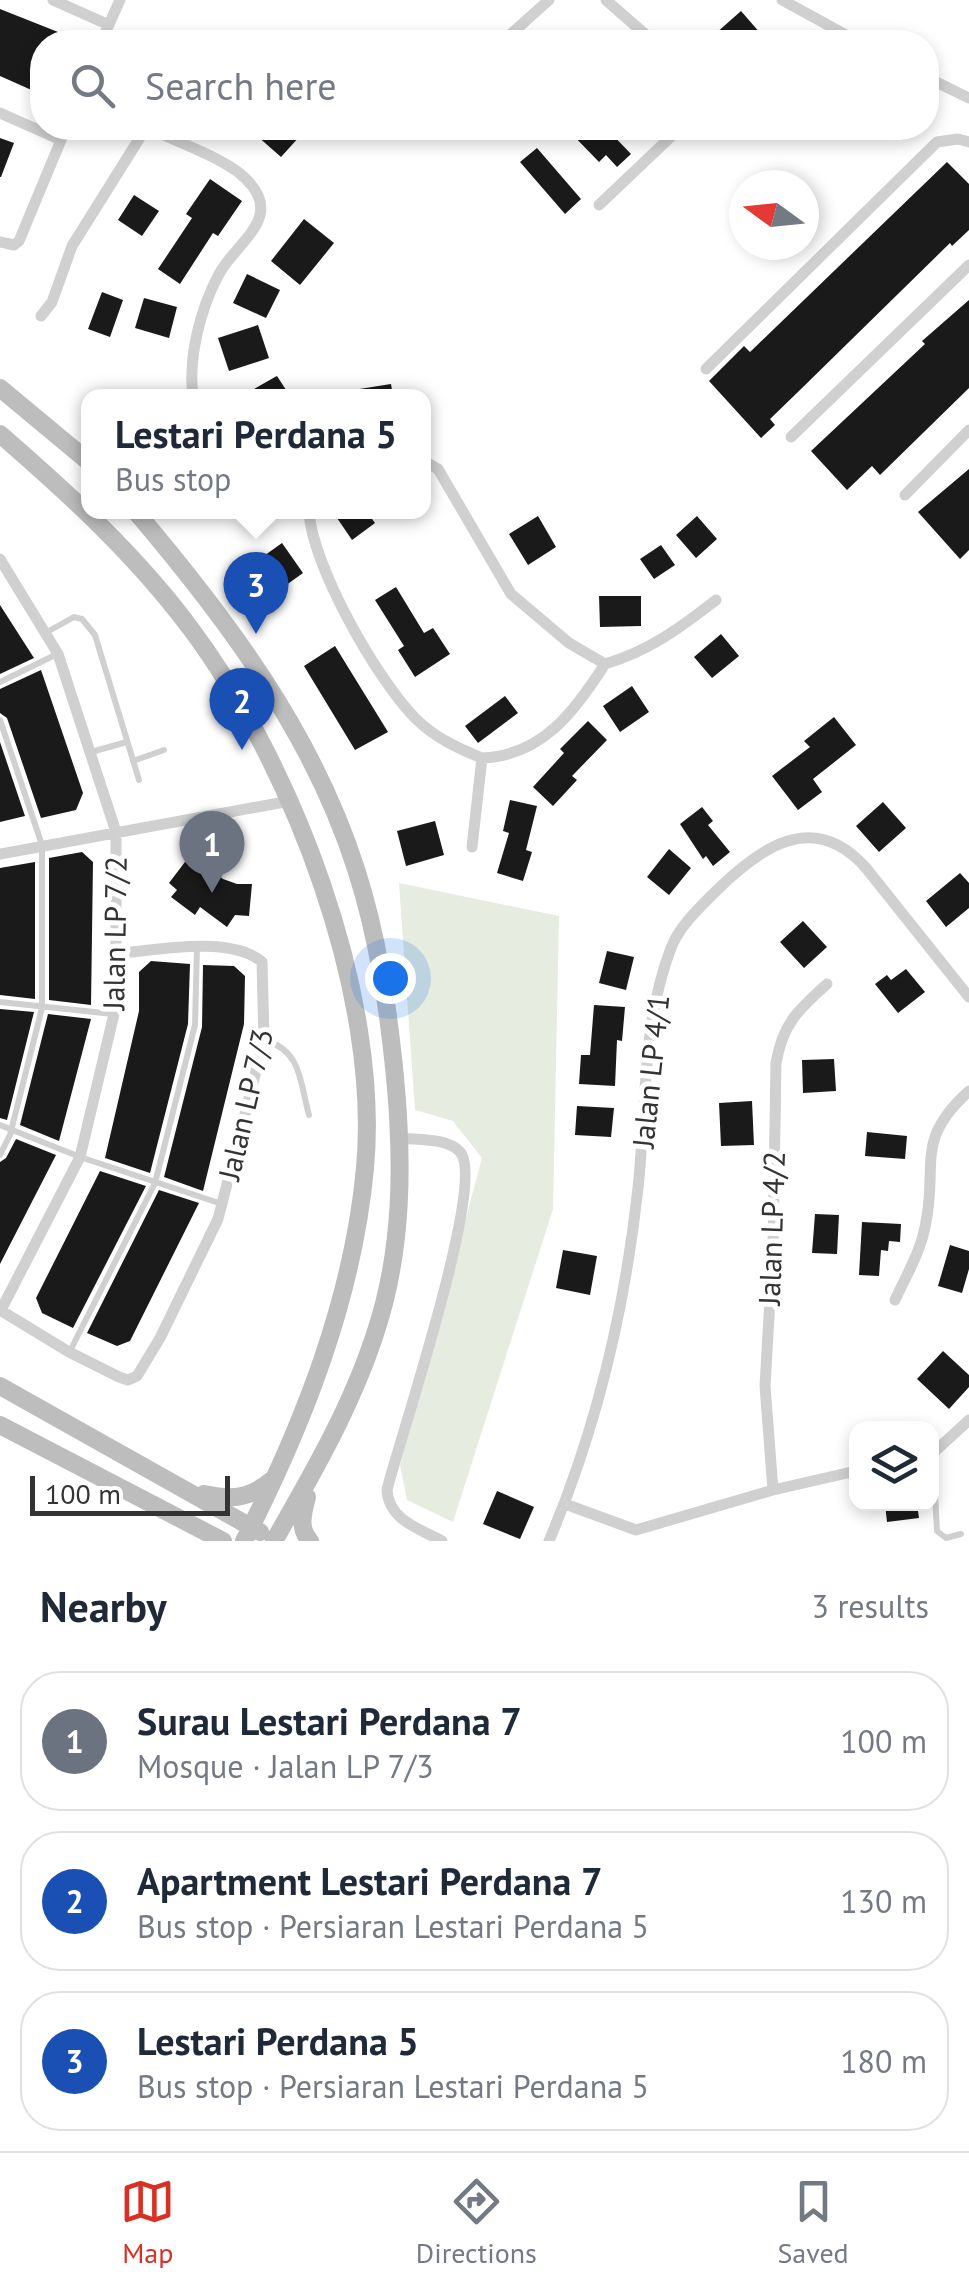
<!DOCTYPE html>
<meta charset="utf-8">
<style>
body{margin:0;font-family:"PT Sans",sans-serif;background:#f6f6f7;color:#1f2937}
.controls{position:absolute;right:30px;bottom:30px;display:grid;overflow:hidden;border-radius:20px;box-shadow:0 5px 15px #0003}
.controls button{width:90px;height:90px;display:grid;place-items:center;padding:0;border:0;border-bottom:2px solid #e0e1e3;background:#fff;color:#1f2937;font:50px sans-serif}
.compass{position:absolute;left:729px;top:170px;width:90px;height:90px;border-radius:50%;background:#fff;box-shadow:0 5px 15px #0003;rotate:285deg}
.scale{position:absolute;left:30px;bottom:25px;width:200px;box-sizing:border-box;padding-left:10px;border:5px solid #333;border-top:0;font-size:28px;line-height:35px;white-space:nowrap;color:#333;-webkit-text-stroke:8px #fff;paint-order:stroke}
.you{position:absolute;left:390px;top:978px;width:35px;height:35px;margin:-25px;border:8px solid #fff;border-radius:50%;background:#1a73e8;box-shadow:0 0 0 15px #1a73e833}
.badge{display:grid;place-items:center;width:65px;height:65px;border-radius:50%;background:#d93025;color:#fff;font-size:32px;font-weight:700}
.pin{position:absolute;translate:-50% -82px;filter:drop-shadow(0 2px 5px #0008)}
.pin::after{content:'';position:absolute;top:52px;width:35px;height:30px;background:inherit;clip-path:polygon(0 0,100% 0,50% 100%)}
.popup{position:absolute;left:81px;top:389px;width:350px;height:130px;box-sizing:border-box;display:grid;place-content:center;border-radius:20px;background:#fff;filter:drop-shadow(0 2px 8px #0005);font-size:32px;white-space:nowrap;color:#747a83}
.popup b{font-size:38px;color:#1f2937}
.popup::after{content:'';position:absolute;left:50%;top:100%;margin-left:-20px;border:20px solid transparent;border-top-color:#fff}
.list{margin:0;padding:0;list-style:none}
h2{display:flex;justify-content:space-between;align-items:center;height:130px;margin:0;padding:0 40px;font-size:42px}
h2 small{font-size:32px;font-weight:400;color:#747a83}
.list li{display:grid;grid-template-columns:65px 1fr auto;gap:30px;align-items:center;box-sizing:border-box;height:140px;margin:0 20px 20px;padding:0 20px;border:2px solid #e0e1e3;border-radius:40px}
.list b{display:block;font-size:38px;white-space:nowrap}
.list p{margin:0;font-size:32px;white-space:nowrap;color:#747a83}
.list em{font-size:32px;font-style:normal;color:#747a83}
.icon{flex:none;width:55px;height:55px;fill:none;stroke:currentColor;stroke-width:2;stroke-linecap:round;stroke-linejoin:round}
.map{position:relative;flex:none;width:969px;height:1541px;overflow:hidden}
.search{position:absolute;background:#fff;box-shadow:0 5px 15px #0003;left:30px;right:30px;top:30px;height:110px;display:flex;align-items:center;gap:25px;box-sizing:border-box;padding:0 35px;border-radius:40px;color:#747a83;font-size:38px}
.sheet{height:610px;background:#fff}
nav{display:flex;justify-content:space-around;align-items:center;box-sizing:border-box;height:140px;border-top:2px solid #e0e1e3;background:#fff;font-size:28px;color:#747a83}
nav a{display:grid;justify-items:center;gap:5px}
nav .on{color:#d93025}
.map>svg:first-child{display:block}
.green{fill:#e6ecdf}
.building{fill:#1a1a1a}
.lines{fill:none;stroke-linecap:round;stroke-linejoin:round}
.lane{stroke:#d0d0d0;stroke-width:6}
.street{stroke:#d0d0d0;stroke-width:11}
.secondary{stroke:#bdbdbd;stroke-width:18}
.labels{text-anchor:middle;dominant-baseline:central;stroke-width:10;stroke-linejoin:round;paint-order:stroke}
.street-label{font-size:30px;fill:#333;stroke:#fff}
</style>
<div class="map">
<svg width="969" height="1541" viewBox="0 0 969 1541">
<rect width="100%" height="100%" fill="#fff"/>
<path class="green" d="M399 883 559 916 553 1209 453 1522 407 1500 400 1465 482 1158 453 1121 415 1110Z"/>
<path class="building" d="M0 9 58 32 54 42H42V77L36 92 0 76Z
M741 11 761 34 752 42H706Z
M248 128H291L300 136 281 157Z
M566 128H606L631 154 617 167 606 155 599 162Z
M0 138 14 143 1 177H0Z
M537 148 581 199 565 214 520 162Z
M947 162 969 184V230L952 246 950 243 800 390 770 419 775 425 761 438 709 381 744 346 750 352Z
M210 179 242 201 218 236 213 233 180 284 158 269 192 218 186 214Z
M134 195 159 211 142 236 118 220Z
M304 219 334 243 300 285 271 261Z
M247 274 280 290 266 318 233 303Z
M102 292 123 300 110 337 88 329Z
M144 298 177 307 169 338 135 328Z
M969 300V388L880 475 872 466 847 490 811 451 925 344 922 341Z
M258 325 269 358 229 371 218 338Z
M277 376 290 396H242L275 377Z
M391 384 393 396H354L353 390Z
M969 469V550L960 559 918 512Z
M250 512H287L261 528Z
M333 512H367L375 523 352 540Z
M538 516 556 547 528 565 509 534Z
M697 516 717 539 696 558 676 535Z
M282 543 303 573 282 588 261 558Z
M661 545 675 565 654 579 640 559Z
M396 587 424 633 433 628 450 654 415 677 398 650 404 646 375 600Z
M599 596H641V626L600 627Z
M0 605 34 658 0 674Z
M721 634 739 656 712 678 694 657Z
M335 646 388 732 355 750 304 666Z
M41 670 83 793 76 810 41 818 7 718 0 713V689Z
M632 686 649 712 620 732 603 706Z
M505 696 518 713 478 743 465 726Z
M834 717 856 745 813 779 822 792 798 810 772 776 810 747 804 741Z
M588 721 607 740 572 776 577 780 553 806 533 787 564 753 560 749Z
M0 742 25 816 0 822Z
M510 800 537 806 526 850 532 852 523 881 497 873 509 833 503 831Z
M883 802 906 828 879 852 856 826Z
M702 807 713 821 708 825 730 852 713 866 706 856 703 859 680 824Z
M435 821 444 855 406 866 397 831Z
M669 849 691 868 669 895 647 877Z
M82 852 93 862 91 1005 49 1000V858Z
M191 854 223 879 237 884H252L249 916 235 915 227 927 200 907 195 915 171 897 177 890 169 883Z
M35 862V999L0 995V868Z
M960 873 969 883V908L946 927 926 901Z
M803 921 827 947 804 968 780 942Z
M607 951 634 957 626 990 599 983Z
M151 961 190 964 188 1024 150 1173 105 1158 139 1011V972Z
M203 965 234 966 245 976 244 1024 203 1191 164 1177 202 1027Z
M906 969 925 992 898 1013 875 984 887 975 891 980Z
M594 1005 625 1007 622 1041 617 1040 615 1086 579 1084 581 1055H590Z
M0 1009 34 1012 7 1120 0 1118Z
M48 1014 91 1019 59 1141 20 1125Z
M834 1059 836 1091 803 1093 802 1060Z
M752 1101 754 1145 721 1146 719 1103Z
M577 1106 614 1108 611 1137 575 1135Z
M867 1132 907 1136 905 1159 865 1156Z
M16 1139 56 1155 0 1264V1162L6 1158Z
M100 1171 146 1186 73 1328 42 1313 36 1298Z
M159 1190 199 1203 130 1341 117 1346 87 1333Z
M815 1214 839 1215 837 1254 812 1253Z
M862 1222 901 1224 900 1242 889 1241 888 1251 881 1250 879 1276 859 1275Z
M950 1245 969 1251V1269L962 1293 938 1286Z
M563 1250 597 1256 590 1295 556 1288Z
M943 1351 969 1375V1387L949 1409 917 1379Z
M497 1491 534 1507 520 1539 483 1524Z
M885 1504H917L919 1518 887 1522Z"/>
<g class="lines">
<path class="lane" d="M47 632 74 617 82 619 95 635 139 780
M0 682 57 654
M0 720 42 845V1008L10 1135 0 1155
M91 752 127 742
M133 761 164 750
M0 1002 113 1014
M265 1040C302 1051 300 1083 309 1115
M0 1125 80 1157 222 1204
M70 1351 155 1183 195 1025 197 946
M933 1455 937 1531 946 1538 961 1534"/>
<path class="street" d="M53 0 109 25
M606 0 654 42
M782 0 859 42
M101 42 120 0
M502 42 549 0
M926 77 969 98
M0 113 61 140
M599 205 680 128
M0 242 14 245 19 241 66 128
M41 316 52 302 72 246 144 131H156C181 144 226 159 245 178 287 218 234 243 218 276 200 310 188 358 193 396
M706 369 937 142 958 139 969 142
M791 437 969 265
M424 461 438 469 511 594 569 643 605 664
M905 495 969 430
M309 512C313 567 376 678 415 718 434 737 457 748 482 758L472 847
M0 559 58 654 116 832V954L114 1014 80 1157 1 1310
M482 758C542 756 575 711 605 664 649 651 680 628 716 600
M0 854 290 801
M401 1138C418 1140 448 1138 460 1152 487 1182 399 1440 387 1490 389 1520 418 1528 442 1541
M895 1300C906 1276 920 1253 925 1227 939 1165 913 1141 969 1091
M0 1310 69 1352 119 1377 128 1380 137 1376 160 1338 218 1219 264 1040 262 962C231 935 156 950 116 954
M932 1454 969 1420
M773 1490 765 1386 773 1247 776 1063C783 1023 798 1010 827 984
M565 1504 636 1530 773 1490 856 1471
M549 1541C596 1430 625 1308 638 1188 647 1105 641 1027 671 948 679 927 698 909 713 894 759 848 813 808 866 868L969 997"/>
<path class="secondary" d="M0 388 89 462
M0 434C69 494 136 555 191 629 293 766 381 995 365 1168 353 1299 303 1425 244 1541
M136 512C227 619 313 734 356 869 378 937 388 1007 395 1077 403 1162 403 1249 376 1331 352 1406 313 1473 274 1541
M0 1386 260 1532
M0 1425 223 1541
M204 1494C232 1500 249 1499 272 1480
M307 1497C303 1513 298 1528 310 1541"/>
</g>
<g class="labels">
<g class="street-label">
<text transform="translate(114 933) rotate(-89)">Jalan LP 7/2</text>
<text transform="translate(650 1071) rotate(-84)">Jalan LP 4/1</text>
<text transform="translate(245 1104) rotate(-77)">Jalan LP 7/3</text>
<text transform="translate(771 1228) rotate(-88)">Jalan LP 4/2</text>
</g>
</g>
</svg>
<div class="controls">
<button><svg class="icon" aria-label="layers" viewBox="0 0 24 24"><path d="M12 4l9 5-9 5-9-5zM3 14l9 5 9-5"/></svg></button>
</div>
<svg class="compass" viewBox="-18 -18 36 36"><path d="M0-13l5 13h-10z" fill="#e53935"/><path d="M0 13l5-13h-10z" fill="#747a83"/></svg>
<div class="scale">100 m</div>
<div class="you"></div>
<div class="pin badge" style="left:212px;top:893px;background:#6b7280">1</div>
<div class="pin badge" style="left:242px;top:750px;background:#1a4fb4">2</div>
<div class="pin badge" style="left:256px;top:634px;background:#1a4fb4">3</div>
<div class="popup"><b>Lestari Perdana 5</b>Bus stop</div>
<div class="search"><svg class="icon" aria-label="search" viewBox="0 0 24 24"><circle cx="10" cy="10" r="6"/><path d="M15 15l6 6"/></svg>Search here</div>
</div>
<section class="sheet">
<h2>Nearby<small>3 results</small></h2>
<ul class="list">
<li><span class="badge" style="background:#6b7280">1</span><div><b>Surau Lestari Perdana 7</b><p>Mosque · Jalan LP 7/3</p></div><em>100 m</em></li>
<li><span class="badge" style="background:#1a4fb4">2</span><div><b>Apartment Lestari Perdana 7</b><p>Bus stop · Persiaran Lestari Perdana 5</p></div><em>130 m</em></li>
<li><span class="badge" style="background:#1a4fb4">3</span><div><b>Lestari Perdana 5</b><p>Bus stop · Persiaran Lestari Perdana 5</p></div><em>180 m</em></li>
</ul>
</section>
<nav>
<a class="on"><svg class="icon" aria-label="map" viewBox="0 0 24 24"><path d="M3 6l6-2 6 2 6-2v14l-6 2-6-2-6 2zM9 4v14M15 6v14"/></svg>Map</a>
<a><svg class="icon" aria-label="directions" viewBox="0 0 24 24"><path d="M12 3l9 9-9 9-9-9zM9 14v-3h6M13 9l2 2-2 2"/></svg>Directions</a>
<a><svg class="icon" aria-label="saved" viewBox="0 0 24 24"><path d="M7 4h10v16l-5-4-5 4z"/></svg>Saved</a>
</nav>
